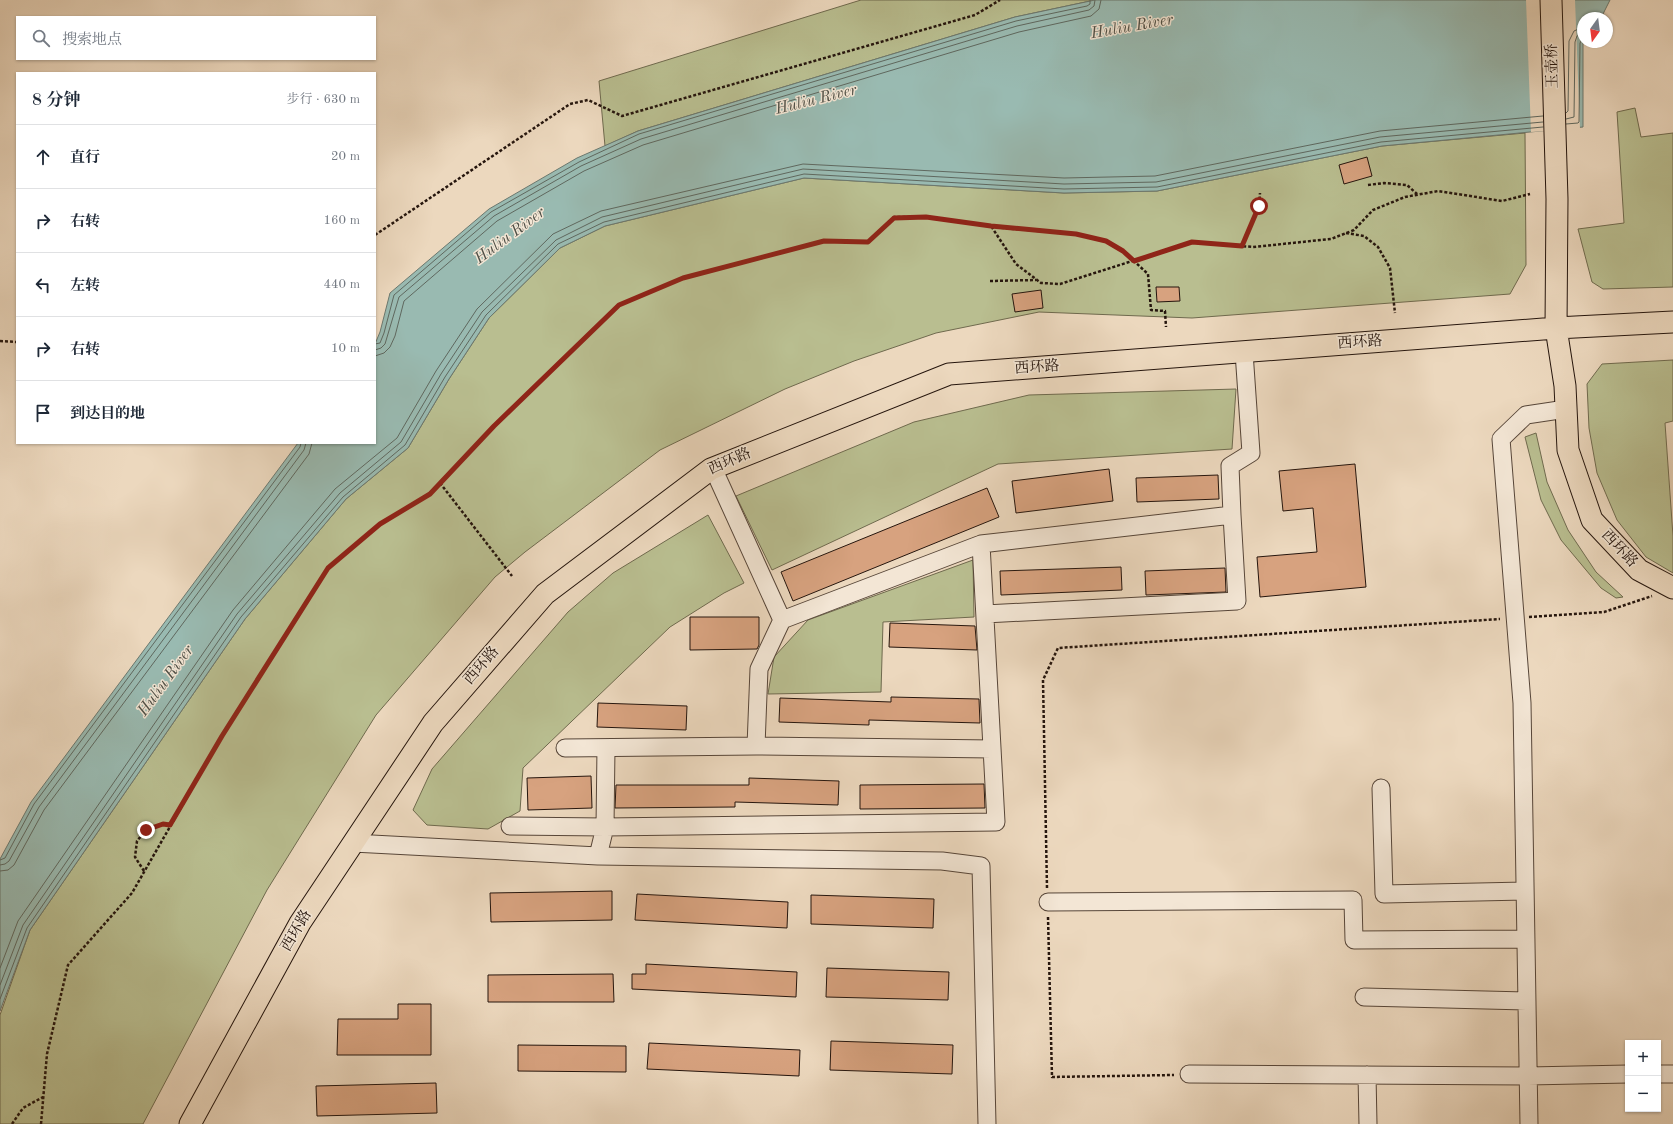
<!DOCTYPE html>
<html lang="zh">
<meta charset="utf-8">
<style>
body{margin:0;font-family:"Old Standard TT","Noto Serif SC",serif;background:#f6f6f7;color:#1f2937}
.controls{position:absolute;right:12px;bottom:12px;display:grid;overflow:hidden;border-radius:0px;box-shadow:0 1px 3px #0004}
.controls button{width:36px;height:36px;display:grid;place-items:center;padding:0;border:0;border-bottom:1px solid #e0e1e3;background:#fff;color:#1f2937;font:20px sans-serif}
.compass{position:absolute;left:1577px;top:12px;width:36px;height:36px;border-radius:50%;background:#fff;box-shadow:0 1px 3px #0004;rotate:194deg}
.stop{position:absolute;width:12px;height:12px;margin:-9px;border:3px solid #8f2418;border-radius:50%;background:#fff}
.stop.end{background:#8f2418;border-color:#fff;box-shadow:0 1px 4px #0008}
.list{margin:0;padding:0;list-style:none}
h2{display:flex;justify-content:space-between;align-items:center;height:52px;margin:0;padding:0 16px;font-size:17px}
h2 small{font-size:13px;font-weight:400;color:#747a83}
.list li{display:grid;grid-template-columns:26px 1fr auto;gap:12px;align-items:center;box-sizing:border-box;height:64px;padding:0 16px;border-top:1px solid #e0e1e3}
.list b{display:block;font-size:15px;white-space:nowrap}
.list em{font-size:13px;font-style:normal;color:#747a83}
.icon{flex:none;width:22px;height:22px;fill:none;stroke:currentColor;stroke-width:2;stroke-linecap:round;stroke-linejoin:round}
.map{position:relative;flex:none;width:1673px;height:1124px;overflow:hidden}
.search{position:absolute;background:#fff;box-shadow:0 1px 3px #0004;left:16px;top:16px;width:360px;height:44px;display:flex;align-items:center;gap:10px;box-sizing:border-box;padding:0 14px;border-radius:0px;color:#747a83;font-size:15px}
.panel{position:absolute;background:#fff;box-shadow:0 1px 3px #0004;left:16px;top:72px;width:360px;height:372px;border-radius:0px}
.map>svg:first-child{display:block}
.green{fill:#b9be90;stroke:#6f6a4e}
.water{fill:#99bab1;stroke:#6b786f}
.pier{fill:#ecd8be}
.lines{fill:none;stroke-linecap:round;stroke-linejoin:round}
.shore{stroke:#5f685f;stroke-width:1}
.building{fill:#d7a27f;stroke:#25150d}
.minor-casing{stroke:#574639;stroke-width:19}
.major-casing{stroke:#25150d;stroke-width:23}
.path{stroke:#25150d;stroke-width:2.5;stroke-dasharray:3 2;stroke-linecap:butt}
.minor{stroke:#f3e6d5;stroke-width:17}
.major{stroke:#ecd8be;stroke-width:21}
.route{stroke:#8f2418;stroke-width:5}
.labels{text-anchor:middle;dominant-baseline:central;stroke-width:3;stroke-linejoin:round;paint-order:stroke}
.street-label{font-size:15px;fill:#25150d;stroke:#f3e6d5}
.water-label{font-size:16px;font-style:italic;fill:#4e4f46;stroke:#f3e6d5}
</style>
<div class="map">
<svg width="1673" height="1124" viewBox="0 0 1673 1124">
<rect width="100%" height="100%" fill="#ecd8be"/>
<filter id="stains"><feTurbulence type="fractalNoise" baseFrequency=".005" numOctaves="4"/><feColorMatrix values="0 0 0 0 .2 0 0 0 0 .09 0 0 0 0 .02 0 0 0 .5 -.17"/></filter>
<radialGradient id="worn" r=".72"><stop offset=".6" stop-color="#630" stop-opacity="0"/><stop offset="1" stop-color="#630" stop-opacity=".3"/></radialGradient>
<path class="green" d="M861 0H1095L1015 17 638 131 605 146 599 81Z
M1635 108 1641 137 1673 133V287L1603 289 1592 282 1578 229 1624 223 1617 112Z
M1525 133 1526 265 1510 294 1192 318 1039 312 936 333 854 361 785 389 660 450 525 552 495 577 376 715 267 890 143 1124H0V1015L30 930 245 619 346 499 408 448 449 379 489 318 560 248 605 226 804 178 1064 193 1157 191 1382 146Z
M1673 360V421L1665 423 1673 536V573L1646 557 1617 520 1597 473 1589 428 1587 384 1602 364Z
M1236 389 1232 449 998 464 772 570 736 496 914 422 1029 395Z
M1536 433 1547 482 1568 530 1596 572 1623 597 1616 598 1601 588 1561 540 1541 500 1525 437Z
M708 515 744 583 724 593 670 627 523 768 520 811 488 829 427 825 413 810 432 769 568 612 613 573Z
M973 560 974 617 883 622 881 692 768 694 774 657 808 620Z"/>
<path class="water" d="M1095 0H1610L1601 18H1583V127L1382 146 1157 191 1064 193 804 178 605 226 560 248 489 318 449 379 408 448 346 499 245 619 30 930 0 1011V859L31 802 298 443H375V344L380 332 390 293 489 209 577 158 638 131 1015 17Z"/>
<path class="pier" d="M1526 0H1575L1580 129 1531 132Z"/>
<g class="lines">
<path class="shore" d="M1566 113 1568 111 1569 41 1574 31 1583 27
M1566 119 1574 117 1575 42 1577 36 1583 33
M1566 124 1578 123 1579 122 1580 43 1583 38
M375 344 380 343 384 333 394 295 491 212 579 162 639 134 1016 21 1087 6 1090 4V0
M375 350 381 348 385 344 399 297 494 216 581 166 641 139 1017 26 1089 10 1094 6 1095 0
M375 356 384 353 390 347 395 336 404 301 497 221 584 171 643 145 1019 32 1091 16 1099 9 1101 0
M0 860 5 858 34 804 300 447 301 443
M0 865 5 864 9 861 39 807 304 450 306 443
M0 871 8 870 14 865 44 810 309 454 312 443
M0 968 18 921 233 610 335 489 397 438 436 371 477 309 553 234 601 211 803 164 1064 178 1155 176 1380 131 1543 116
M0 985 23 925 237 614 340 493 401 442 441 374 482 312 556 240 602 217 803 169 1064 184 1156 182 1380 137 1543 122
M0 999 27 928 241 617 343 497 405 445 445 377 486 315 558 244 604 222 804 174 1064 189 1157 187 1381 142 1543 127"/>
</g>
<path class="building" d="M1367 157 1372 176 1344 184 1339 165Z
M1156 287H1179L1180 301 1157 302Z
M1041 290 1043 308 1015 312 1012 294Z
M1355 464 1366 587 1260 597 1257 557 1317 552 1313 508 1283 511 1279 471Z
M1109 469 1113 501 1016 513 1012 481Z
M1218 475 1219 499 1137 502 1136 478Z
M987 488 999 517 793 601 781 572Z
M1121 567 1122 590 1001 595 1000 571Z
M1225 568 1226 592 1146 595 1145 571Z
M690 617H759V645L757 649 690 650Z
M890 623 975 626 977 650 889 647Z
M891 697 979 699 980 723 869 720V725L779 722 780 698 891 702Z
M598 703 687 706 686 730 597 727Z
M591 776 592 808 528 810 527 778Z
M749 778 839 781 838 805 735 802V807L615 808 616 785H749Z
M984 784 985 808 860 809V785Z
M612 891V920L491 922 490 893Z
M637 894 788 902 787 928 635 920Z
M811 895 934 899 933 928 811 924Z
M646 964 797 972 796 997 632 989V974H646Z
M827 968 949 972 948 1000 826 997Z
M613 974 614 1002H488V975Z
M398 1004H431V1055H337L338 1019H398Z
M831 1041 953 1045 952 1074 830 1070Z
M649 1043 800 1050 799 1076 647 1069Z
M518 1045 626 1046V1072L518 1071Z
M436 1083 437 1113 317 1116 316 1086Z"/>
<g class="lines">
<g class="minor-casing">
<path id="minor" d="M985 614 1237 601 1232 515
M782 620 981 544 1232 515 1230 466 1251 453 1244 352
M756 746 992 749
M565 748 756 746 759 669 782 620 713 468
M1381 788 1384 894 1525 891
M510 826 605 827 996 822 981 544
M353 843 598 856 942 861 981 866 987 1124
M598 856 605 827 606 748
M1048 902 1353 900 1354 940 1526 939
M1364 997 1527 1001
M1189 1074 1528 1076 1628 1074
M1658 1074H1673
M1367 1075 1368 1124
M1529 1124 1522 703 1501 439 1526 415 1566 409"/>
</g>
<g class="major-casing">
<path id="major" d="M1551 0 1557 199 1556 328 1565 386 1568 450 1592 520 1639 570 1673 588
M190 1124 300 923 433 723 545 594 711 469 949 374 1556 328 1673 322"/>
</g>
<path class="path" d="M1368 185 1384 183 1407 185 1417 194
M991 227 1076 234 1107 241 1123 251 1148 274 1151 310 1165 311 1166 327
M1346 233 1364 236 1378 247 1390 268 1395 313
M375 235 570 104 588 100 622 116 975 15 1000 0
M1242 246 1259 206 1260 193
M990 281 1036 280
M0 341 17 342
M440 483 512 576
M1529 617 1604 612 1652 596
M144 871 135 857 137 841 146 830 163 824 170 825
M1047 888 1043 680 1058 648 1500 619
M1048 917 1052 1077 1174 1075
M12 1124 23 1108 43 1097
M41 1124 47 1054 68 965 132 893 222 736 328 568 380 524 429 494 494 426 619 305 683 278 824 241 868 242 894 217H926L991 226 1016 264 1041 283 1060 284 1192 242 1253 247 1331 239 1354 230 1373 210 1405 197 1438 191 1502 201 1530 194"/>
<use href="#minor" class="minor"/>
<use href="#major" class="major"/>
</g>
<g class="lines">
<path class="route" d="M146 830 163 824 170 825 222 736 328 568 380 524 430 494 494 426 619 305 683 278 824 241 868 242 894 218 926 217 991 226 1076 234 1106 241 1123 251 1134 261 1192 242 1242 246 1259 206"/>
</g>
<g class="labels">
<g class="street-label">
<text transform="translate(1553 66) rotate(-91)">玉壶桥</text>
<text transform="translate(1360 343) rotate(-4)">西环路</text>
<text transform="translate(1037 368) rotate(-4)">西环路</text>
<text transform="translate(730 462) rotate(-24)">西环路</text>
<text transform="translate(1619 549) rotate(47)">西环路</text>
<text transform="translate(482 666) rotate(-49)">西环路</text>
<text transform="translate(297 931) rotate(-60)">西环路</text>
</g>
<g class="water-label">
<text transform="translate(1132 27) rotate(-10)">Huliu River</text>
<text transform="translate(816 100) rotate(-14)">Huliu River</text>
<text transform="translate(510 236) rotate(-37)">Huliu River</text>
<text transform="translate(166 681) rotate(-54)">Huliu River</text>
</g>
</g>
<rect width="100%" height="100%" filter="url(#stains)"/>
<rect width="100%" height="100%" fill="url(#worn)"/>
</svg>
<div class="controls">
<button>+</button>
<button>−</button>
</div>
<svg class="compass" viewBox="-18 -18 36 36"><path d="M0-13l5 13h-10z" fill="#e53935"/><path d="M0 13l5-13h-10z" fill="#747a83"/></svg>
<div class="stop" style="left:1259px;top:206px"></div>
<div class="stop end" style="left:146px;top:830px"></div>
<div class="search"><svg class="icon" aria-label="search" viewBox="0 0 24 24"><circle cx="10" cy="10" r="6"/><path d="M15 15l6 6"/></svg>搜索地点</div>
<section class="panel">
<h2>8 分钟<small>步行 · 630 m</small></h2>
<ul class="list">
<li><svg class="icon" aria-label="ahead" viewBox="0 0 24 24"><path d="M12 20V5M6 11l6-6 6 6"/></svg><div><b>直行</b></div><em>20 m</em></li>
<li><svg class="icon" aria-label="right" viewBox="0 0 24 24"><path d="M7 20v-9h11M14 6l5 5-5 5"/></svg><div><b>右转</b></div><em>160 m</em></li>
<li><svg class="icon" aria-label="left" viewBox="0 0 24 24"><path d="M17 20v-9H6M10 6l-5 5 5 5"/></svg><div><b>左转</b></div><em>440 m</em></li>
<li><svg class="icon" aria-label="right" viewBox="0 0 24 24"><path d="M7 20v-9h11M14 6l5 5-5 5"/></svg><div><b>右转</b></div><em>10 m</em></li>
<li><svg class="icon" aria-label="arrive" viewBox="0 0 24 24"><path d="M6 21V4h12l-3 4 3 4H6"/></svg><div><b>到达目的地</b></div></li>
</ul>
</section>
</div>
